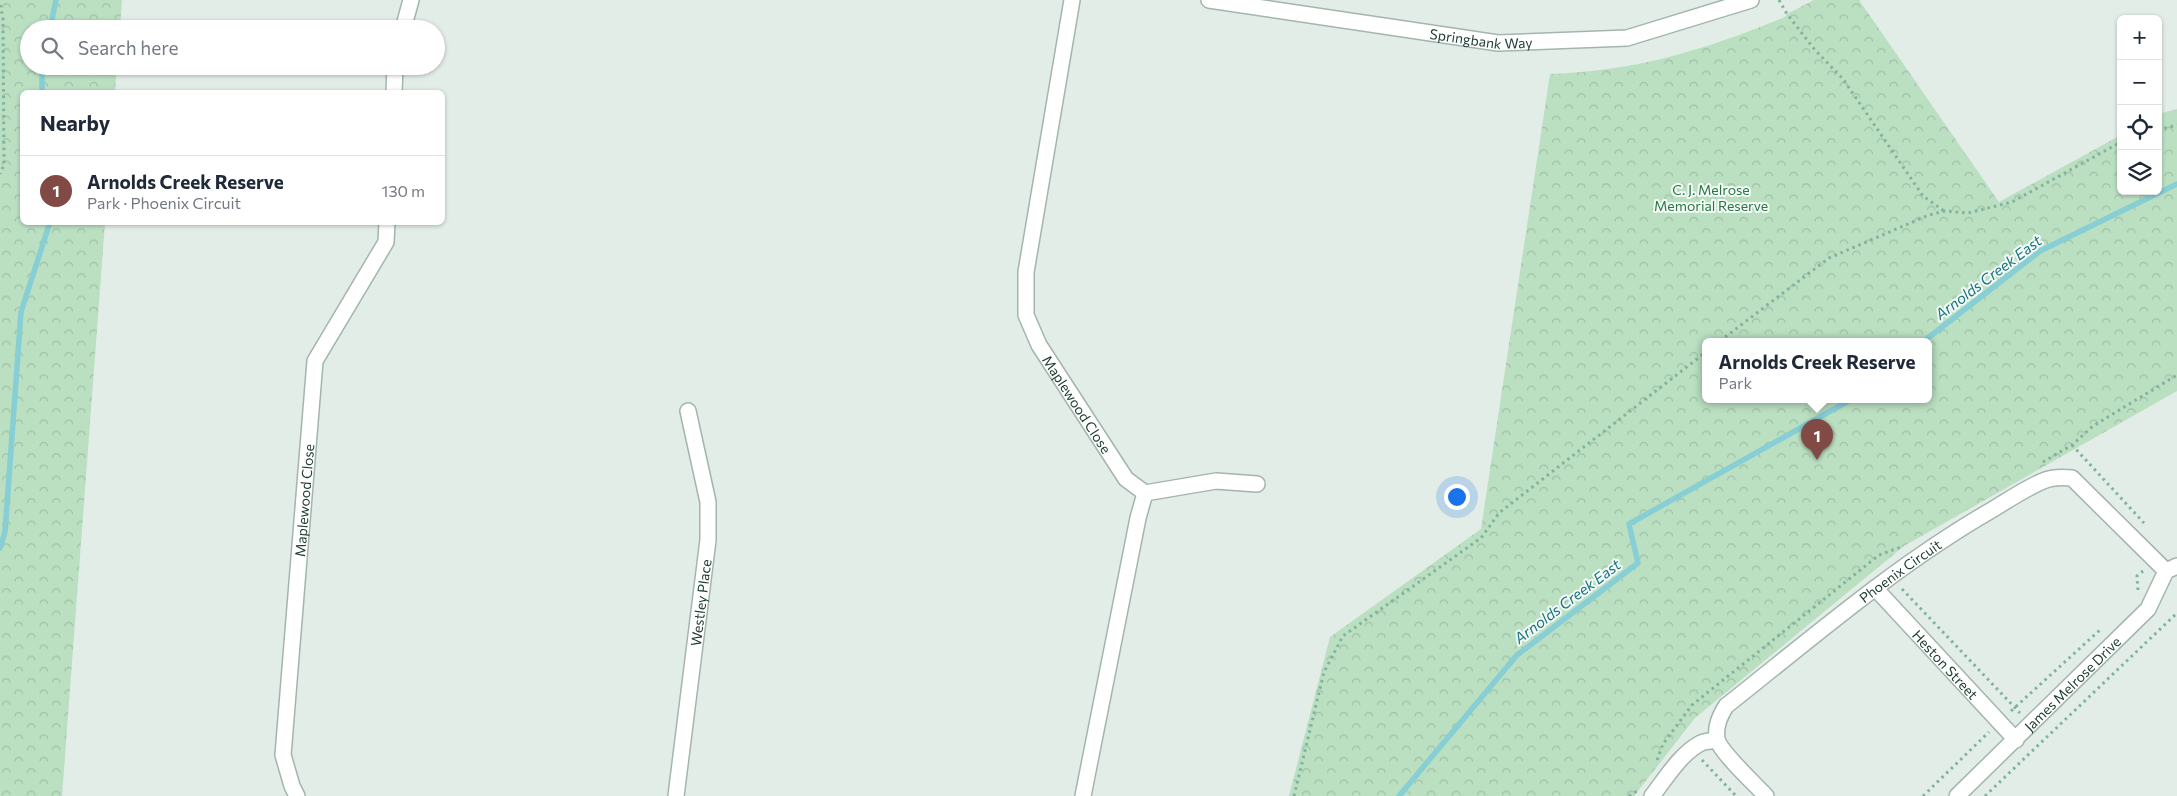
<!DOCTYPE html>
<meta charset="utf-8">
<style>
body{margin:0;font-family:Commissioner,sans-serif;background:#f2f2f3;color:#1f2937}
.controls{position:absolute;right:15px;top:15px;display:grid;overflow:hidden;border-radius:8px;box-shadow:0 1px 4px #0004}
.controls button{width:45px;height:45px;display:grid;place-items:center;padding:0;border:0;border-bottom:1px solid #e0e1e3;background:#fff;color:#1f2937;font:25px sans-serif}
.you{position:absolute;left:1456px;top:496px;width:18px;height:18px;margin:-12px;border:4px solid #fff;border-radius:50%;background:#1a73e8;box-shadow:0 0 0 8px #1a73e833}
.badge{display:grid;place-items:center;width:32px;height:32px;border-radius:50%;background:#814a44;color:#fff;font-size:16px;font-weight:700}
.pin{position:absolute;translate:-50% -41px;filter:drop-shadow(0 1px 2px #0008)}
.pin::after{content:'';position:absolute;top:26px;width:18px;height:15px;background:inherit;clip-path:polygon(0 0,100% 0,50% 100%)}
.popup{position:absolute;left:1702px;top:338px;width:230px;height:65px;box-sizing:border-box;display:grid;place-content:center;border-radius:8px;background:#fff;filter:drop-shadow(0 1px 4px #0005);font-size:16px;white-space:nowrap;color:#747a83}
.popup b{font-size:19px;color:#1f2937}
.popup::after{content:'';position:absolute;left:50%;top:100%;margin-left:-10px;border:10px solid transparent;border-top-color:#fff}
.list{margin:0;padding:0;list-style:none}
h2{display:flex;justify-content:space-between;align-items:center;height:65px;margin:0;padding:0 20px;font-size:21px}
h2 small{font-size:16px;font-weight:400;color:#747a83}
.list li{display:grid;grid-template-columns:32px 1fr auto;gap:15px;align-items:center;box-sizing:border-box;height:70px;padding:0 20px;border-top:1px solid #e0e1e3}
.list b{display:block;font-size:19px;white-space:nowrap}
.list p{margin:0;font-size:16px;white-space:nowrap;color:#747a83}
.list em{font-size:16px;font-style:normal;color:#747a83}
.icon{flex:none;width:28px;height:28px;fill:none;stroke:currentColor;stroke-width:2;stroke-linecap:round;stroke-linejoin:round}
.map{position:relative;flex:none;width:2177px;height:796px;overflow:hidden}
.search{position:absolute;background:#fff;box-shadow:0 1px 4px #0004;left:20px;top:20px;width:425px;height:55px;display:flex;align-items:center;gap:12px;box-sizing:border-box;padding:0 18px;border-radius:28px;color:#747a83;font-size:19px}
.panel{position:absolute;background:#fff;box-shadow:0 1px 4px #0004;left:20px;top:90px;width:425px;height:135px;border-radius:8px}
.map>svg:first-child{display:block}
.forest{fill:url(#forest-crowns);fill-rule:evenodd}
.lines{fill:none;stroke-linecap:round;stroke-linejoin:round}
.stream{stroke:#87ced5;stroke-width:5.5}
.minor-casing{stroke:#a4b5ae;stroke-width:18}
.path{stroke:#81b29f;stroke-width:3;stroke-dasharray:2.5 4;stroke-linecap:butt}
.minor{stroke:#fff;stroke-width:15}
.labels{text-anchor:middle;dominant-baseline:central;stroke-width:4;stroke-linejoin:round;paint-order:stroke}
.street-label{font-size:14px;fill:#213f35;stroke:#f3f9f6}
.park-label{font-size:14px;fill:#297842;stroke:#f3f9f6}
.water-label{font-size:15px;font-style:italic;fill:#18747e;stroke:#f3f9f6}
</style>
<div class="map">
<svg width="2177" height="796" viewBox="0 0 2177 796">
<defs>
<pattern id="forest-crowns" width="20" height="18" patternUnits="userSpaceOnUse" patternTransform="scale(1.25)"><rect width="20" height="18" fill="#badfc1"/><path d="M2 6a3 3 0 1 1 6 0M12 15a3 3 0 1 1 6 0" fill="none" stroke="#a0c0a6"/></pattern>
</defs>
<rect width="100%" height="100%" fill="#e2ede7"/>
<path class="forest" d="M0 0H122L120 29H29V66H117L115 92H22V222L105 223 62 796H0Z
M1814 0H1859L1999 202 2121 135V191H2158V114L2177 109V391L1904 546 1695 718 1634 796H1289L1330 637 1481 529 1550 74C1637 71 1705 50 1785 17L1787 14ZM1706 341H1928V399H1706Z"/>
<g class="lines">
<path class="stream" d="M50 29 56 0
M42 66V92
M1924 341 2040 251 2177 184
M0 548 5 532 21 312 50 222
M1399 796 1517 655 1638 563 1629 524 1852 399"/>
<g class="minor-casing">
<g id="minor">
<path id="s1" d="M1072 0 1026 272V315L1039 345 1126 479 1145 493 1138 518 1083 796"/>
<path id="s2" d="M1209 0 1498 43 1627 38 1751 0"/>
<path d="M403 29 411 0"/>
<path d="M394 92 395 66"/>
<path d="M1145 493 1216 481 1257 484"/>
<path id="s3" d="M1875 588 2016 740"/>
<path id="s4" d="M297 796 292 786 283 755 315 361 386 242 387 222"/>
<path id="s5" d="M676 796 708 540V502L688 411"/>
<path d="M1652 796C1666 778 1681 753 1701 743 1706 741 1712 741 1717 740"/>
<path id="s6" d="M1766 796C1756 785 1720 752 1717 739 1715 726 1720 716 1726 706 1812 638 1895 566 1990 511 2007 501 2024 489 2043 481 2052 477 2062 477 2072 478L2166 571"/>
<path id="s7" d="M1957 796 2148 609 2166 571 2177 566"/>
</g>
</g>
<path class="path" d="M1779 0 1787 14 1815 50 1843 79 1923 196 1944 211
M0 5 3 17 4 165 0 174
M2158 130 2177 125
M1720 341 1829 258 1929 215 1945 211 1968 213 2012 202 2121 142
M2072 445 2144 523
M2043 462 2072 445 2093 426 2177 375
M1902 589 2020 713
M2138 590 2137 576 2143 571
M2011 711 2101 629
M1657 760 1663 744 1692 705 1879 555 1901 547
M1702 760 1736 796
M1294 796 1324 672 1343 636 1481 538 1499 513 1706 352
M1629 796 1637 791
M1923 796 1989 732
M1985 796 2177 613"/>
<use href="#minor" class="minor"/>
</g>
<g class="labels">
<g class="street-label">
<text stroke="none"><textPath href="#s2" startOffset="275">Springbank Way</textPath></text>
<text stroke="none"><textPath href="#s1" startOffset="422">Maplewood Close</textPath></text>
<text stroke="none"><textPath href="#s4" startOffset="299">Maplewood Close</textPath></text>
<text stroke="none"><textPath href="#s6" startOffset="331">Phoenix Circuit</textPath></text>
<text stroke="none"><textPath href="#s5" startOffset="195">Westley Place</textPath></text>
<text stroke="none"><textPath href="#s3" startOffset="104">Heston Street</textPath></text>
<text stroke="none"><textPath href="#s7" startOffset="161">James Melrose Drive</textPath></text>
</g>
<g class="park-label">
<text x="1711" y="189">C. J. Melrose<tspan x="1711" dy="16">Memorial Reserve</tspan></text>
</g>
<g class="water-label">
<text transform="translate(1988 277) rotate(-37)">Arnolds Creek East</text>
<text transform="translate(1567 601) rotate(-37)">Arnolds Creek East</text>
</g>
</g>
</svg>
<div class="controls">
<button>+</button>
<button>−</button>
<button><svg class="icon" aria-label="locate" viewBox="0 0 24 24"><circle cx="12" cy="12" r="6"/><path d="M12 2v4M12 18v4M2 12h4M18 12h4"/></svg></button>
<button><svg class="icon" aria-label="layers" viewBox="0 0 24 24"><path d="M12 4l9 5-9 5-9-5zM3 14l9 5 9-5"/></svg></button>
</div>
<div class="you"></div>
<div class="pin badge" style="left:1817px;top:460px">1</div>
<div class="popup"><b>Arnolds Creek Reserve</b>Park</div>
<div class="search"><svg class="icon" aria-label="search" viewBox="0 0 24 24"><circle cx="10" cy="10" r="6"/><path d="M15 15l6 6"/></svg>Search here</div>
<section class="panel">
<h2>Nearby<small></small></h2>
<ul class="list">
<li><span class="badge">1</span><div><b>Arnolds Creek Reserve</b><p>Park · Phoenix Circuit</p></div><em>130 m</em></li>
</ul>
</section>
</div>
